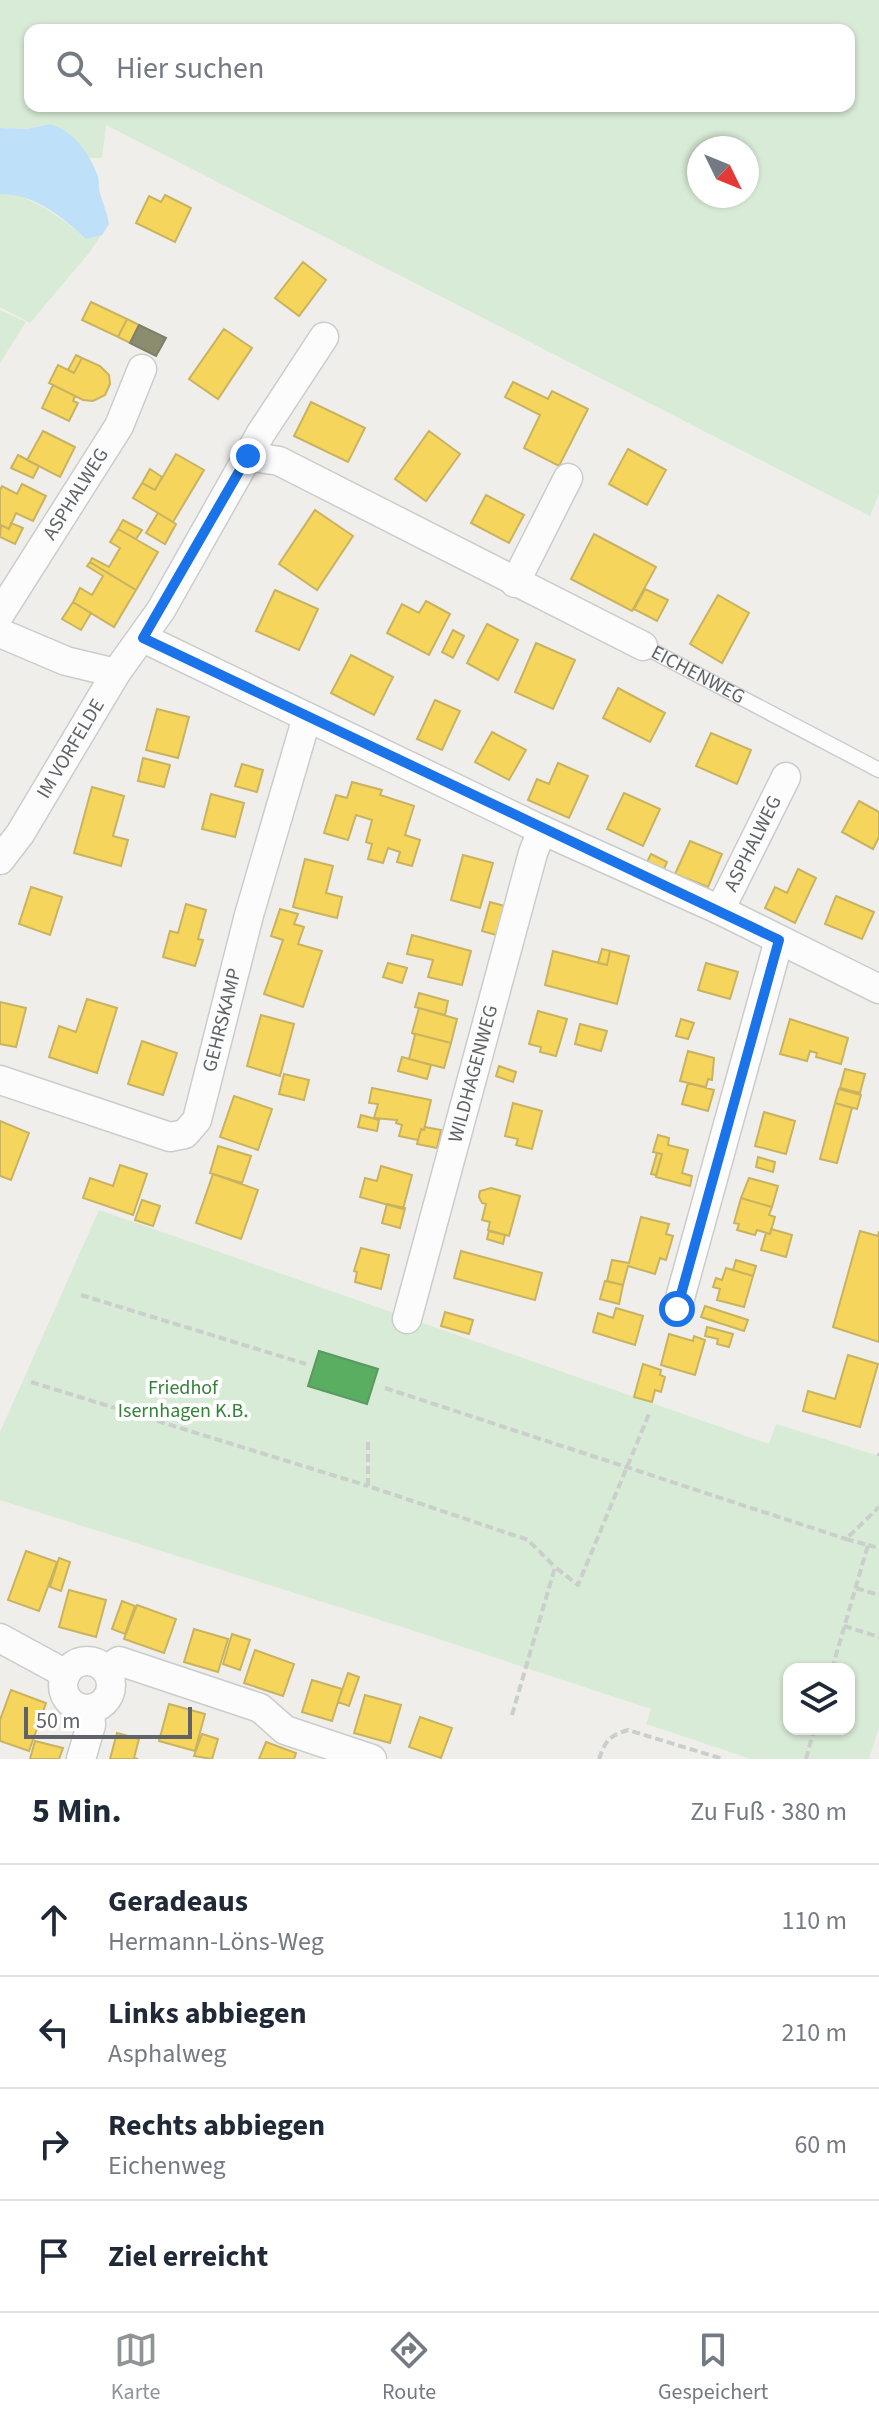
<!DOCTYPE html>
<html lang="de">
<meta charset="utf-8">
<style>
body{margin:0;font-family:"Source Sans 3",sans-serif;background:#f6f6f7;color:#1f2937}
.controls{position:absolute;right:24px;bottom:24px;display:grid;overflow:hidden;border-radius:16px;box-shadow:0 2px 6px #0004}
.controls button{width:72px;height:72px;display:grid;place-items:center;padding:0;border:0;border-bottom:2px solid #e0e1e3;background:#fff;color:#1f2937;font:40px sans-serif}
.compass{position:absolute;left:687px;top:136px;width:72px;height:72px;border-radius:50%;background:#fff;box-shadow:0 2px 6px #0004;rotate:133deg}
.scale{position:absolute;left:24px;bottom:20px;width:168px;box-sizing:border-box;padding-left:8px;border:4px solid #5f6368;border-top:0;font-size:22px;line-height:28px;white-space:nowrap;color:#5f6368;-webkit-text-stroke:6px #fff;paint-order:stroke}
.stop{position:absolute;width:24px;height:24px;margin:-18px;border:6px solid #1a73e8;border-radius:50%;background:#fff}
.stop.end{background:#1a73e8;border-color:#fff;box-shadow:0 2px 8px #0008}
.list{margin:0;padding:0;list-style:none}
h2{display:flex;justify-content:space-between;align-items:center;height:104px;margin:0;padding:0 32px;font-size:34px}
h2 small{font-size:26px;font-weight:400;color:#747a83}
.list li{display:grid;grid-template-columns:52px 1fr auto;gap:24px;align-items:center;box-sizing:border-box;height:112px;padding:0 32px;border-top:2px solid #e0e1e3}
.list b{display:block;font-size:30px;white-space:nowrap}
.list p{margin:0;font-size:26px;white-space:nowrap;color:#747a83}
.list em{font-size:26px;font-style:normal;color:#747a83}
.icon{flex:none;width:44px;height:44px;fill:none;stroke:currentColor;stroke-width:2;stroke-linecap:round;stroke-linejoin:round}
.map{position:relative;flex:none;width:879px;height:1759px;overflow:hidden}
.search{position:absolute;background:#fff;box-shadow:0 2px 6px #0004;left:24px;right:24px;top:24px;height:88px;display:flex;align-items:center;gap:20px;box-sizing:border-box;padding:0 28px;border-radius:16px;color:#747a83;font-size:30px}
.sheet{height:552px;background:#fff}
nav{display:flex;justify-content:space-around;align-items:center;box-sizing:border-box;height:112px;border-top:2px solid #e0e1e3;background:#fff;font-size:22px;color:#747a83}
nav a{display:grid;justify-items:center;gap:4px}
nav .on{color:#919496}
.map>svg:first-child{display:block}
.green{fill:#d8ebd6;fill-rule:evenodd}
.water{fill:#bfe0f9}
.homes{fill:#f6d55c;stroke:#c9b360;stroke-width:2}
.public{fill:#5aae61;stroke:#5c9863;stroke-width:2}
.industry{fill:#8c8c6e;stroke:#7e806c;stroke-width:2}
.lines{fill:none;stroke-linecap:round;stroke-linejoin:round}
.service-casing{stroke:#cbcccc;stroke-width:17}
.minor-casing{stroke:#cbcccc;stroke-width:31}
.path{stroke:#cacfcc;stroke-width:4;stroke-dasharray:8 4;stroke-linecap:butt}
.service{stroke:#fdfcfc;stroke-width:14}
.minor{stroke:#fdfcfc;stroke-width:28}
.route{stroke:#1a73e8;stroke-width:10}
.labels{text-anchor:middle;dominant-baseline:central;stroke-width:8;stroke-linejoin:round;paint-order:stroke}
.street-label{font-size:20px;fill:#5f6368;stroke:#fff}
.park-label{font-size:20px;fill:#348238;stroke:#fff}
</style>
<div class="map">
<svg width="879" height="1759" viewBox="0 0 879 1759">
<rect width="100%" height="100%" fill="#efeeea"/>
<path class="green" d="M0 0H879V494L870 516 106 125 102 158H88L82 146 50 124 27 129 0 128ZM30 30H849V106H30ZM699 148H747V196H699Z
M13 193C41 204 64 219 86 239L102 234 89 253 30 323 0 307V194Z
M0 310 26 322 0 363Z
M99 1210 769 1444 776 1424 879 1456V1728L869 1759H751L646 1724 651 1709 399 1626 0 1500V1432ZM789 1669H849V1729H789Z"/>
<path class="water" d="M50 124C73 131 88 151 97 174 100 180 98 186 100 193 103 204 107 212 109 224L102 235 86 239C63 217 33 193 0 194V128L27 129Z"/>
<path class="homes" d="M165 195 191 208 175 242 136 223 149 196 161 202Z
M303 262 326 280 299 316 275 298Z
M91 302 127 319 118 337 82 320Z
M127 319 139 325 130 343 118 337Z
M224 329 252 348 218 399 189 379Z
M76 355 82 358 74 373 68 370Z
M82 358 100 366 109 375 110 384 105 395 93 401 83 400 49 383 58 365 74 373Z
M513 382 548 399 552 391 588 409 559 466 524 448 540 415 505 397Z
M53 385 75 396 73 401 78 403 69 421 42 408Z
M311 402 365 428 348 462 294 436Z
M43 431 75 447 60 477 27 460Z
M429 431 460 454 426 501 395 479Z
M628 449 666 470 647 505 609 484Z
M176 454 204 470 173 522 133 498 142 483 155 490Z
M18 455 39 466 33 478 11 468Z
M150 469 162 477 155 490 142 483Z
M22 484 46 496 33 521 16 513 9 529 0 525V490L2 486 17 494Z
M486 495 524 515 509 543 471 523Z
M315 510 353 536 317 590 279 564Z
M158 513 176 524 165 544 146 533Z
M123 520 142 530 136 539 118 529Z
M11 523 23 528 15 544 0 537 1 525 9 529Z
M118 529 158 552 136 590 90 562 92 558 109 567 120 548 110 542Z
M594 534 656 567 632 611 571 579Z
M90 562 136 590 114 627 73 602 80 588 92 595 103 576 87 566Z
M645 589 668 600 657 621 634 609Z
M275 590 318 609 299 650 256 631Z
M718 595 749 613 722 663 690 644Z
M426 601 450 614 429 655 387 633 402 604 419 613Z
M73 602 91 613 81 630 62 619Z
M487 624 518 640 498 680 467 663Z
M453 630 464 636 453 658 442 652Z
M536 643 575 660 553 709 515 692Z
M351 655 393 677 374 715 331 693Z
M618 688 665 713 650 742 603 718Z
M435 700 460 711 442 750 417 739Z
M157 709 189 717 178 758 146 750Z
M492 732 526 750 509 780 475 762Z
M711 733 751 750 737 784 696 766Z
M143 758 170 765 164 787 138 781Z
M558 763 588 776 569 818 528 800 537 779 549 784Z
M242 764 263 770 257 792 235 786Z
M352 782 382 790 380 795 414 806 405 835 420 840 412 866 397 862 400 852 388 848 383 863 368 859 372 844 366 842 372 820 356 815 348 840 324 833 336 795 347 798Z
M92 787 124 796 113 836 128 840 121 866 74 853Z
M624 793 660 809 643 846 607 829Z
M211 794 244 803 235 837 202 829Z
M859 801 879 812V837L873 849 842 832Z
M690 841 722 854 708 887 675 874Z
M651 854 667 862 661 876 644 868Z
M463 855 493 863 480 908 451 900Z
M305 859 333 866 326 893 342 897 337 918 293 907Z
M798 869 816 878 795 923 765 908 775 887 787 893Z
M31 887 62 897 50 935 19 924Z
M836 896 874 912 862 939 825 924Z
M490 902 508 907 500 936 482 931Z
M186 904 206 910 198 939 203 940 195 966 163 957 170 931 178 933Z
M280 909 298 914 294 924 304 927 298 944 322 951 303 1007 264 994 283 940 271 936Z
M412 935 471 951 462 985 428 977 433 960 407 954Z
M602 949 610 951 607 965 598 963Z
M553 951 607 965 610 951 629 956 617 1004 545 985Z
M388 963 407 968 402 983 383 977Z
M706 963 738 972 730 999 698 990Z
M419 993 448 1001 445 1015 415 1007Z
M87 999 117 1008 97 1073 49 1057 59 1026 76 1032Z
M0 1002 26 1008 16 1047 0 1044Z
M419 1008 457 1019 451 1043 412 1033Z
M538 1011 567 1019 556 1056 540 1052 541 1047 529 1044Z
M261 1015 294 1024 280 1076 247 1066Z
M681 1019 694 1023 688 1039 676 1036Z
M790 1019 848 1038 841 1064 816 1057 817 1053 810 1051 807 1061 780 1054Z
M580 1024 607 1031 601 1051 575 1044Z
M412 1033 451 1043 444 1068 409 1059 415 1035Z
M142 1041 177 1053 163 1095 128 1084Z
M688 1051 714 1058 712 1080 708 1079 706 1087 680 1081Z
M402 1057 431 1065 427 1079 398 1071Z
M499 1066 516 1072 513 1082 496 1076Z
M845 1069 865 1074 860 1093 840 1088Z
M284 1074 309 1080 304 1100 279 1094Z
M688 1083 714 1090 708 1111 682 1104Z
M372 1088 431 1100 424 1130 421 1129 418 1140 399 1136 402 1125 396 1123 397 1120 374 1118 378 1104 369 1103Z
M839 1089 861 1095 857 1109 835 1103Z
M234 1096 272 1109 258 1150 220 1137Z
M513 1103 542 1111 532 1149 516 1145 518 1139 505 1136Z
M835 1103 852 1108 837 1163 820 1159Z
M764 1112 795 1121 786 1154 755 1146Z
M361 1115 379 1120 377 1131 358 1127Z
M0 1121 29 1133 11 1180 0 1176Z
M425 1127 441 1130 437 1148 417 1144 421 1129 424 1130Z
M658 1135 669 1138 668 1145 688 1150 682 1173 692 1176 690 1186 656 1177 662 1154 653 1152Z
M218 1146 251 1156 242 1183 210 1173Z
M657 1153 662 1154 656 1175 651 1174Z
M758 1157 775 1162 773 1172 756 1167Z
M120 1165 147 1174 133 1215 83 1198 90 1178 113 1186Z
M381 1166 412 1175 403 1209 360 1197 365 1178 377 1181Z
M213 1174 258 1190 241 1239 196 1223Z
M749 1178 778 1186 772 1207 741 1198Z
M491 1188 520 1196 509 1236 488 1230 490 1222 482 1220 486 1204 482 1203 479 1197 480 1191Z
M741 1198 772 1207 769 1215 775 1217 770 1234 757 1230 755 1235 737 1230 739 1224 734 1223Z
M142 1200 160 1206 153 1226 135 1220Z
M387 1204 405 1208 400 1228 382 1223Z
M641 1217 669 1224 666 1234 673 1236 666 1260 660 1258 655 1274 628 1266 623 1285 607 1281 612 1260 629 1263Z
M771 1229 792 1235 786 1257 761 1250 766 1233 770 1234Z
M489 1231 505 1235 503 1244 487 1239Z
M860 1231 878 1236 879 1231V1342L833 1327Z
M361 1248 389 1255 381 1289 355 1282 357 1272 354 1271Z
M461 1251 542 1273 535 1300 454 1278Z
M736 1260 756 1266 753 1276 733 1270Z
M726 1268 753 1276 744 1307 717 1300 720 1289 713 1287 716 1278 722 1280Z
M605 1281 623 1285 619 1304 600 1299Z
M705 1306 748 1320 744 1331 701 1317Z
M616 1308 643 1316 635 1345 593 1332 598 1313 613 1318Z
M445 1312 473 1320 469 1334 441 1326Z
M707 1327 733 1334 729 1347 717 1344 718 1339 705 1336Z
M669 1334 693 1341 694 1336 705 1340 695 1375 661 1365Z
M848 1355 878 1364 860 1427 803 1411 808 1391 835 1399Z
M643 1364 661 1370 660 1375 665 1377 661 1392 655 1390 652 1402 634 1397Z
M26 1551 57 1562 39 1611 8 1600Z
M59 1558 70 1562 61 1591 50 1587Z
M69 1590 106 1600 96 1637 59 1627Z
M122 1601 135 1606 125 1634 112 1629Z
M137 1605 176 1619 164 1653 124 1639Z
M194 1629 228 1639 218 1672 184 1662Z
M232 1634 250 1640 240 1670 223 1664Z
M255 1650 294 1664 283 1696 244 1683Z
M348 1673 359 1677 349 1706 338 1702Z
M312 1680 342 1689 332 1721 302 1712Z
M11 1690 46 1703 29 1751 0 1741V1720Z
M365 1695 401 1705 390 1743 354 1733Z
M169 1704 205 1714 195 1751 159 1741Z
M420 1717 452 1728 441 1758 409 1747Z
M117 1733 139 1739 134 1758 138 1759H110Z
M202 1734 218 1739 212 1759 194 1756Z
M35 1741 63 1748 59 1759H30Z
M266 1742 296 1753 294 1759H259Z"/>
<path class="public" d="M319 1351 378 1369 367 1404 308 1386Z"/>
<path class="industry" d="M139 325 166 338 156 356 130 343Z"/>
<g class="lines">
<g class="service-casing">
<g id="service">
<path id="s1" d="M643 646 879 770"/>
</g>
</g>
<g class="minor-casing">
<g id="minor">
<path d="M248 456 279 461 643 646"/>
<path d="M515 583 568 478"/>
<path id="s2" d="M0 614 119 426 142 369"/>
<path d="M0 633 66 661 116 673"/>
<path d="M143 638 542 830 720 910 879 989"/>
<path id="s3" d="M0 860 20 834 116 673 161 610 261 433 324 337"/>
<path id="s4" d="M720 910 786 777"/>
<path id="s5" d="M0 1080 170 1137 185 1134 197 1120 249 915 307 717"/>
<path d="M677 1309 779 940"/>
<path id="s6" d="M407 1319 533 853 542 830"/>
<path d="M0 1638 66 1674"/>
<circle cx="87" cy="1685" r="24"/>
<path d="M107 1670 119 1661 260 1708 285 1730 372 1759"/>
<path d="M81 1759 91 1725 90 1709"/>
</g>
</g>
<path class="path" d="M81 1295 306 1364
M31 1382 368 1486
M385 1388 846 1539
M368 1442V1486L528 1540 555 1567
M879 1453V1456
M868 1545 879 1548
M856 1588 879 1595
M844 1626 879 1637
M832 1669 868 1545 846 1539 879 1507
M512 1715 555 1567 578 1585 649 1414
M599 1759C605 1741 610 1735 628 1730L723 1759
M806 1759 814 1729"/>
<use href="#service" class="service"/>
<use href="#minor" class="minor"/>
</g>
<g class="lines">
<path class="route" d="M248 456 143 638 779 940 677 1309"/>
</g>
<g class="labels">
<g class="street-label">
<text stroke="none"><textPath href="#s2" startOffset="142">ASPHALWEG</textPath></text>
<text stroke="none"><textPath href="#s1" startOffset="62">EICHENWEG</textPath></text>
<text stroke="none"><textPath href="#s3" startOffset="132">IM VORFELDE</textPath></text>
<text stroke="none"><textPath href="#s4" startOffset="74">ASPHALWEG</textPath></text>
<text stroke="none"><textPath href="#s5" startOffset="316">GEHRSKAMP</textPath></text>
<text stroke="none"><textPath href="#s6" startOffset="254">WILDHAGENWEG</textPath></text>
</g>
<g class="park-label">
<text x="183" y="1388">Friedhof<tspan x="183" dy="23">Isernhagen K.B.</tspan></text>
</g>
</g>
</svg>
<div class="controls">
<button><svg class="icon" aria-label="layers" viewBox="0 0 24 24"><path d="M12 4l9 5-9 5-9-5zM3 14l9 5 9-5"/></svg></button>
</div>
<svg class="compass" viewBox="-18 -18 36 36"><path d="M0-13l5 13h-10z" fill="#e53935"/><path d="M0 13l5-13h-10z" fill="#747a83"/></svg>
<div class="scale">50 m</div>
<div class="stop" style="left:677px;top:1309px"></div>
<div class="stop end" style="left:248px;top:456px"></div>
<div class="search"><svg class="icon" aria-label="search" viewBox="0 0 24 24"><circle cx="10" cy="10" r="6"/><path d="M15 15l6 6"/></svg>Hier suchen</div>
</div>
<section class="sheet">
<h2>5 Min.<small>Zu Fuß · 380 m</small></h2>
<ul class="list">
<li><svg class="icon" aria-label="ahead" viewBox="0 0 24 24"><path d="M12 20V5M6 11l6-6 6 6"/></svg><div><b>Geradeaus</b><p>Hermann-Löns-Weg</p></div><em>110 m</em></li>
<li><svg class="icon" aria-label="left" viewBox="0 0 24 24"><path d="M17 20v-9H6M10 6l-5 5 5 5"/></svg><div><b>Links abbiegen</b><p>Asphalweg</p></div><em>210 m</em></li>
<li><svg class="icon" aria-label="right" viewBox="0 0 24 24"><path d="M7 20v-9h11M14 6l5 5-5 5"/></svg><div><b>Rechts abbiegen</b><p>Eichenweg</p></div><em>60 m</em></li>
<li><svg class="icon" aria-label="arrive" viewBox="0 0 24 24"><path d="M6 21V4h12l-3 4 3 4H6"/></svg><div><b>Ziel erreicht</b></div></li>
</ul>
</section>
<nav>
<a class="on"><svg class="icon" aria-label="map" viewBox="0 0 24 24"><path d="M3 6l6-2 6 2 6-2v14l-6 2-6-2-6 2zM9 4v14M15 6v14"/></svg>Karte</a>
<a><svg class="icon" aria-label="directions" viewBox="0 0 24 24"><path d="M12 3l9 9-9 9-9-9zM9 14v-3h6M13 9l2 2-2 2"/></svg>Route</a>
<a><svg class="icon" aria-label="saved" viewBox="0 0 24 24"><path d="M7 4h10v16l-5-4-5 4z"/></svg>Gespeichert</a>
</nav>
